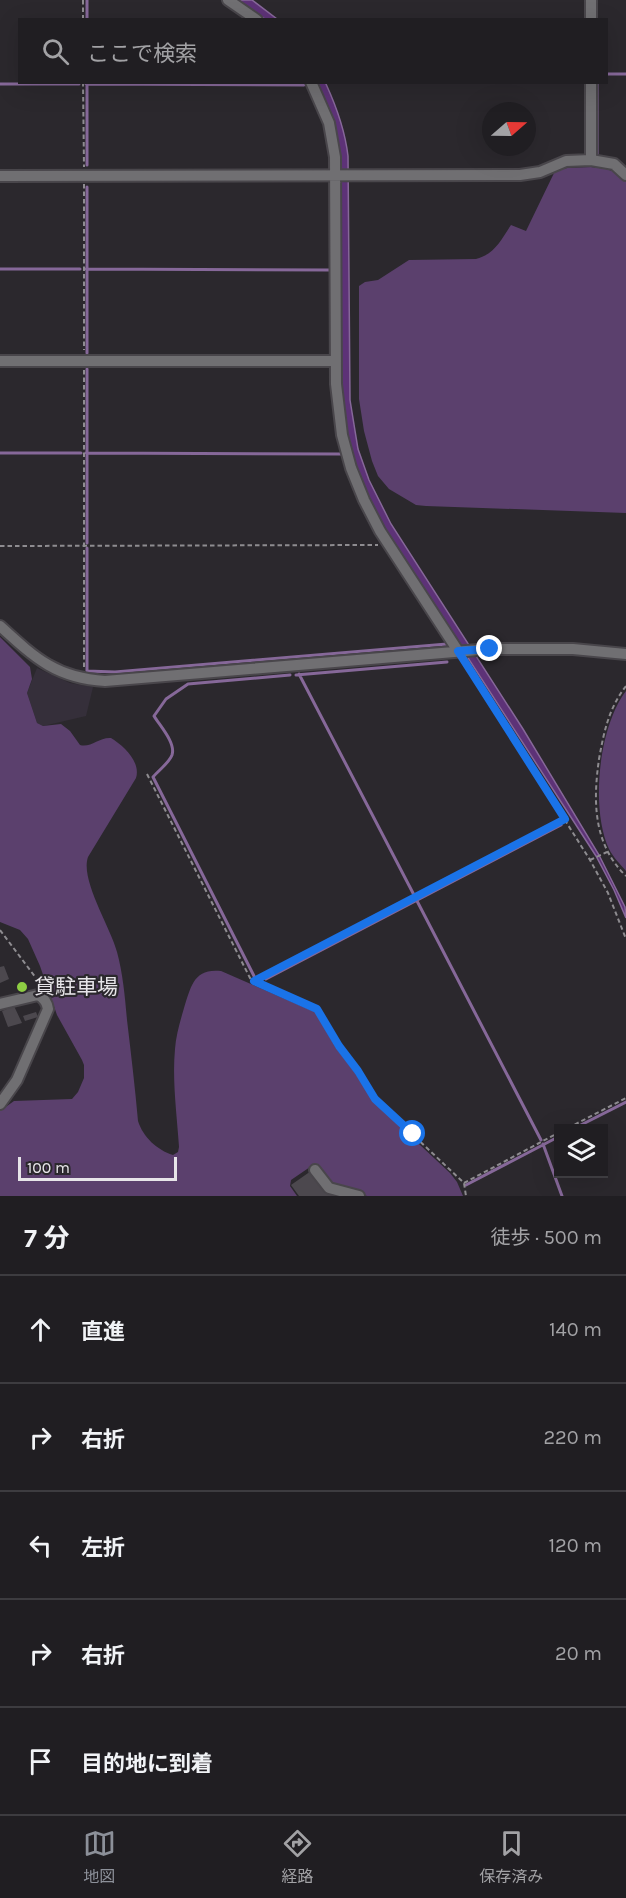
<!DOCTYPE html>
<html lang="ja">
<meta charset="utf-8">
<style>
body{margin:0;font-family:Karla,"Noto Sans JP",sans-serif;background:#28272a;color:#f1f3f6}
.controls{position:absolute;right:18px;bottom:18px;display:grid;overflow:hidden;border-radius:0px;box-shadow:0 6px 24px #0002}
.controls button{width:54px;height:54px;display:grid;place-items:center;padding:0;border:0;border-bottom:2px solid #3d3c40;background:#201e22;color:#f1f3f6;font:30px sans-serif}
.compass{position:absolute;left:482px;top:102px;width:54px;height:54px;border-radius:50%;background:#201e22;box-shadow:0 6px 24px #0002;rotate:70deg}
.scale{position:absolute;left:18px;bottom:15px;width:159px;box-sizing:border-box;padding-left:6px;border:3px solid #e7e5e9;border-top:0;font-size:16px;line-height:21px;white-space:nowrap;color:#e7e5e9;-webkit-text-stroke:4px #2b282d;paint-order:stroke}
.stop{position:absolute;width:18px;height:18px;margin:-14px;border:4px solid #1a73e8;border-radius:50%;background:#fff}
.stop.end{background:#1a73e8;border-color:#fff;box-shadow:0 2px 6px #0008}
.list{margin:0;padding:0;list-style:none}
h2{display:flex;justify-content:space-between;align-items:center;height:78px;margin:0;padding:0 24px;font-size:26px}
h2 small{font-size:20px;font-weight:400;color:#a2a2a5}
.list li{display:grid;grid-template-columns:39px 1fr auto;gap:18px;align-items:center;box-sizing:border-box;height:108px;padding:0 24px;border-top:2px solid #3d3c40}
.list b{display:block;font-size:22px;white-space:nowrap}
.list em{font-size:20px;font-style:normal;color:#a2a2a5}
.icon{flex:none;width:33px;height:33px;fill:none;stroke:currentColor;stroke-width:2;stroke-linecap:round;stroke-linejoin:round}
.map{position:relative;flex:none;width:626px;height:1196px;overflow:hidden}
.search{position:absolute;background:#201e22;box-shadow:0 6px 24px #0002;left:18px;right:18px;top:18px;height:66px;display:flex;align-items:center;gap:15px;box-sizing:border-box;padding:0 21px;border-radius:0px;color:#a2a2a5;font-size:22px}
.sheet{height:618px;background:#201e22}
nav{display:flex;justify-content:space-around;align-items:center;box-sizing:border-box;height:84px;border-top:2px solid #3d3c40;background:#201e22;font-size:16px;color:#a2a2a5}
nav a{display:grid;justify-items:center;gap:3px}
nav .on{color:#8c9099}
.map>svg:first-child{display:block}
.built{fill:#352f3a}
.green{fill:#5b406d}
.water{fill:#5d3277;stroke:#866899;stroke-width:1.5}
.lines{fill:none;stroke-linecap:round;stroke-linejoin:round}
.stream{stroke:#866899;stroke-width:3}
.building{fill:#4c484e}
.minor-casing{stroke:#49464b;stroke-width:14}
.path{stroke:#8e8c90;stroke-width:2;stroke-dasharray:4.5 3;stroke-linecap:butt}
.minor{stroke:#706f72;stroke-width:10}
.route{stroke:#1a73e8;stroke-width:8}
.poi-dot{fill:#8ece43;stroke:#2b282d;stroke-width:2}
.labels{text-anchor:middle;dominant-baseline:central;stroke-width:4.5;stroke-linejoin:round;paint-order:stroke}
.poi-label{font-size:21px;fill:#e7e5e9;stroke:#2b282d;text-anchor:start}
</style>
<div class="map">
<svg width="626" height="1196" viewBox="0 0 626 1196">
<rect width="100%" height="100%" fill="#2b282d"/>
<path class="built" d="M37 668 70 683 93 687 86 716 43 726 37 723 27 693Z"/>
<path class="green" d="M591 167C605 169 616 169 626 180V513L426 506 416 505 389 489 378 476 372 461 364 431 359 399V286L365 282 378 280 409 260 476 259C495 254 501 240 511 225L526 231 555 171 567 168Z
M0 637 30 667 32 679 27 693 37 723 43 726 61 724 70 731 80 745C91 748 99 737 111 738 124 746 141 762 136 778L88 857C80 880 110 926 117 952 123 974 125 997 127 1020 131 1054 135 1087 138 1121 143 1137 157 1150 173 1155L178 1152 179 1147C177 1115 172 1081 175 1049 176 1035 180 1022 184 1008 191 986 194 968 221 971L315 1012 336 1048 355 1073 373 1101 450 1173 457 1182 463 1196H367L331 1185 313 1167H310L291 1180 290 1186 297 1196H0V1111L14 1101 72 1099 78 1092 84 1078V1065L82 1060 57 1015 40 966 28 939 20 930 0 922Z
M626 691V871C620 864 613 857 609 849 590 808 599 726 626 691Z"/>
<path class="water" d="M237 0H252L277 19H265Z
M316 83H325L326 84C337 108 345 130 348 156L350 400 358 449 369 480 391 524 523 729 599 855 625 907 626 918 614 890 596 856 384 528 368 498 356 467 347 434 341 384 340 156 333 121Z"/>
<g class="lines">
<path class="stream" d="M596 0V20
M87 20V0
M606 74H626
M597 82V154
M87 83V165
M0 84H79
M86 84 304 85
M87 187V353
M0 269H80
M86 269 330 270
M87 369V543
M0 453H81
M86 453 341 454
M87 548V671L115 672 447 644
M299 674 414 895
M296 675 447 662
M416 899 541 1140
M254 976 153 777C158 771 169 763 172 755 176 743 160 726 154 716L166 699 188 684 290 675
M266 979 561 825
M575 1128 626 1102
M543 1144 562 1196
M466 1185 558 1137"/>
</g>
<path class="building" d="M4 966 9 979 0 983V967Z
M14 1006 22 1023 8 1027 2 1011Z
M36 1012 38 1017 25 1021 23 1016Z
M311 1171 339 1196H299L291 1185Z"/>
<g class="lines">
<g class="minor-casing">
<path id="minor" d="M228 0 257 20
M591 0V20
M311 82 329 123 335 157 336 384 342 435 351 468 364 500 380 531 458 651
M591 82V160
M0 176 520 175 540 172 566 161 591 160 614 164 626 175
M0 361H336
M0 626C35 658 56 678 105 681L490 649H573L626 654
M0 1004 38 995C44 998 47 1002 48 1009L17 1080 0 1104
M315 1170 329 1188 359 1196"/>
</g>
<path class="path" d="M83 0V20
M83 82 84 167
M84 184V350
M84 370V668
M0 546 378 545
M465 661 590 860 608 893 626 939
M626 686C609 708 604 731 599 759 593 801 593 844 626 876
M147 774 250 978 254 982 317 1009 339 1046 358 1071 375 1099 464 1183 466 1196
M590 860 607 852
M0 930 42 986
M254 982 565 819
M568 1128 626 1098
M464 1183 558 1133"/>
<use href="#minor" class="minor"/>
</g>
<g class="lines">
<path class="route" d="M413 1134 375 1099 358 1071 339 1046 317 1009 254 981 565 819 458 651 490 649"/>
</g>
<circle class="poi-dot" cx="22" cy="987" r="6"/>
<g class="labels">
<g class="poi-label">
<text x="34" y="987">貸駐車場</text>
</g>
</g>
</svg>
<div class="controls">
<button><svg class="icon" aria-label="layers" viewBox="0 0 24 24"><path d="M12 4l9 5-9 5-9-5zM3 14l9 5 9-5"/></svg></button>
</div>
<svg class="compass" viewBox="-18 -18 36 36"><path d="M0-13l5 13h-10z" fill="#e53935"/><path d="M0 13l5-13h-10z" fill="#a2a2a5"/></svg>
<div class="scale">100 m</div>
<div class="stop" style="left:413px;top:1134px"></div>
<div class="stop end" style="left:490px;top:649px"></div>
<div class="search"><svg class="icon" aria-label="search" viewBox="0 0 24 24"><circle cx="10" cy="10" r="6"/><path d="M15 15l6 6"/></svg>ここで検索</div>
</div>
<section class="sheet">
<h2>7 分<small>徒歩 · 500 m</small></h2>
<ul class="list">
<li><svg class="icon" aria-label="ahead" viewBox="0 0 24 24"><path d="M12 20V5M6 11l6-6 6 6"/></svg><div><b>直進</b></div><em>140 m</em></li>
<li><svg class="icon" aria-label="right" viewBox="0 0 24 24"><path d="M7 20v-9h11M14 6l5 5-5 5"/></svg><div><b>右折</b></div><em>220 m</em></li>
<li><svg class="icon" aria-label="left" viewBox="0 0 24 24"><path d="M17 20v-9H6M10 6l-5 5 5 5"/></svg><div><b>左折</b></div><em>120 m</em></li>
<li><svg class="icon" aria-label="right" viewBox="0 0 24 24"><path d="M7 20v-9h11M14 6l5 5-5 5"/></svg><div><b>右折</b></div><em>20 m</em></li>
<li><svg class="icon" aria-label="arrive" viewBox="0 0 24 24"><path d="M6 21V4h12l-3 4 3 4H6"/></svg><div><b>目的地に到着</b></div></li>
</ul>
</section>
<nav>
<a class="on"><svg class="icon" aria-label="map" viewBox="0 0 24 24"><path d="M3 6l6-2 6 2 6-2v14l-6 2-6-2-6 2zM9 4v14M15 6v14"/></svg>地図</a>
<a><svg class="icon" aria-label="directions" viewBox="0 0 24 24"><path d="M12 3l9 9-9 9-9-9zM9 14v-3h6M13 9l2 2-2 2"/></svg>経路</a>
<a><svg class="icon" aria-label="saved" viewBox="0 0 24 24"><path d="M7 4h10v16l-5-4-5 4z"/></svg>保存済み</a>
</nav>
